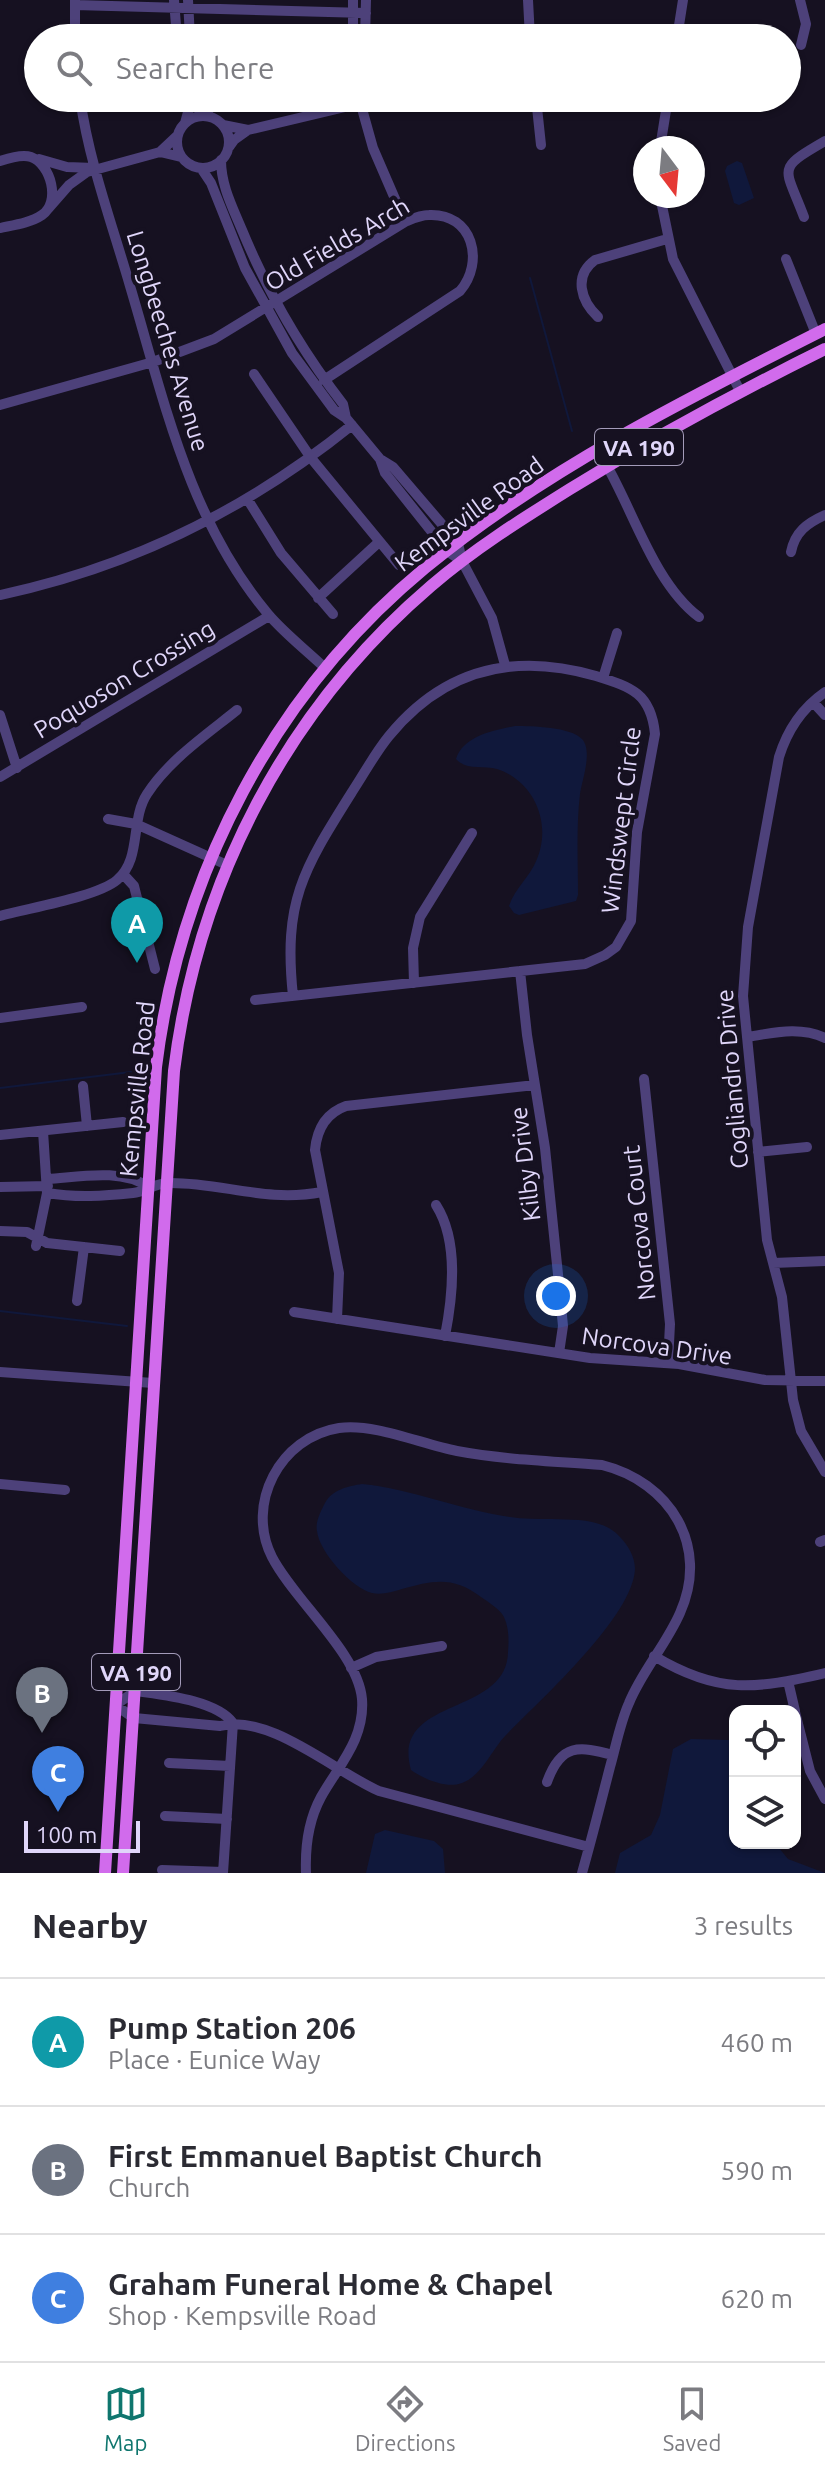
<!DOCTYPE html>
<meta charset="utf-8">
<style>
body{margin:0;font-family:Ubuntu,sans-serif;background:#f2f2f3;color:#2b2b33}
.controls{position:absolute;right:24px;bottom:24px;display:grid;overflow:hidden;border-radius:16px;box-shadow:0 2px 6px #0004}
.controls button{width:72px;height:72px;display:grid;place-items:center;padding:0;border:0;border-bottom:2px solid #e1e1e2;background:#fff;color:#2b2b33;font:40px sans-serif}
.compass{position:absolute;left:633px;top:136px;width:72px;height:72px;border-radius:50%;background:#fff;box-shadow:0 2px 6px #0004;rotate:164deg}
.scale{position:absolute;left:24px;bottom:20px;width:116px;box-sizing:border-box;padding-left:8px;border:4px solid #e0d6fa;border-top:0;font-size:22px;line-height:28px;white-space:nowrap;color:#e0d6fa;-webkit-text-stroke:6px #161121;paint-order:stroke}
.you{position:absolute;left:556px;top:1296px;width:28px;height:28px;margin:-20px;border:6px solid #fff;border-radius:50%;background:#1a73e8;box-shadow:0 0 0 12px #1a73e833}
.badge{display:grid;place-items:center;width:52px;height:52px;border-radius:50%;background:#0f766e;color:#fff;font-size:26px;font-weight:700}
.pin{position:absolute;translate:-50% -66px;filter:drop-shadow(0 2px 4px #0008)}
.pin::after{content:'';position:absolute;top:42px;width:28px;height:24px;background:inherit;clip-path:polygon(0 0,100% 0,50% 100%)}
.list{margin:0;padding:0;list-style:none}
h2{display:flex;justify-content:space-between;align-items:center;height:104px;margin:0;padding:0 32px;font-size:34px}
h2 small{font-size:26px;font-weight:400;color:#7c7c81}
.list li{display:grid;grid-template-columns:52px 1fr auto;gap:24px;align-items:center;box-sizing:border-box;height:128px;padding:0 32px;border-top:2px solid #e1e1e2}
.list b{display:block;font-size:30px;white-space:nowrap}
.list p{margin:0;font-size:26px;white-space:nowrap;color:#7c7c81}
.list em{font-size:26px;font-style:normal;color:#7c7c81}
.icon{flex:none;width:44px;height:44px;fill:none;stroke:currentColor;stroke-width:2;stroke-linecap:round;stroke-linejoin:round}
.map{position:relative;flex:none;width:825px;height:1873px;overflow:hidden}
.search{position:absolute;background:#fff;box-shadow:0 2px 6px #0004;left:24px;right:24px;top:24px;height:88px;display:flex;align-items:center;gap:20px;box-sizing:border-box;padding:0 28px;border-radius:44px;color:#7c7c81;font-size:30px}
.sheet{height:488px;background:#fff}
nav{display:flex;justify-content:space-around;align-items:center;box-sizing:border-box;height:112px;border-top:2px solid #e1e1e2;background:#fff;font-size:22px;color:#7c7c81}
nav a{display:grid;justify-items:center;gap:4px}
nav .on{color:#0f766e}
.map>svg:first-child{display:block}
.water{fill:#10183b}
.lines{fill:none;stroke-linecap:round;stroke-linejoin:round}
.stream{stroke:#10183b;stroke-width:2}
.minor{stroke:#4d417a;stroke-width:10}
.major{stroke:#d16bec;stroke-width:12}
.labels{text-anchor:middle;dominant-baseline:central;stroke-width:8;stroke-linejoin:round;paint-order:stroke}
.shield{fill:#161121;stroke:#a39bb9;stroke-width:2}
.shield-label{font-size:22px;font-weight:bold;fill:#e0d6fa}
.street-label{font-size:24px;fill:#e0d6fa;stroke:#161121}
</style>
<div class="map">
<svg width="825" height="1873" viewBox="0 0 825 1873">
<rect width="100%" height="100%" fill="#161121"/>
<path class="water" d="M737 161 742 163 754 198 739 205 734 203 725 171 727 166Z
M515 726C532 726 571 727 582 739 593 751 582 780 580 794 576 827 578 862 578 895L576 901 519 915 514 913 509 906C515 888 530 877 537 859 552 823 534 781 497 769 483 765 467 771 456 759 463 736 494 730 515 726Z
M362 1484C412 1489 460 1510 510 1517 523 1519 538 1519 552 1519 575 1520 603 1518 620 1537 628 1545 635 1557 635 1569 633 1617 540 1700 506 1735 492 1749 482 1776 462 1783 446 1789 424 1779 411 1770 390 1696 507 1717 508 1652 509 1640 509 1628 504 1617 500 1609 488 1602 481 1597 454 1576 433 1580 402 1589 392 1592 382 1595 372 1593 352 1588 319 1552 317 1531 315 1522 321 1511 325 1503 332 1490 348 1486 362 1484Z
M691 1739 729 1740 735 1743V1843H775L788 1859 825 1873H615L620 1853 651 1835 660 1815 673 1749Z
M385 1830 434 1841 443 1849 445 1873H366L375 1834Z"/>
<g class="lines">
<path class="stream" d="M530 278 572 431
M0 1088 139 1071
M0 1311 127 1326"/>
<path class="minor" d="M174 0 177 38
M188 0 190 38
M528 0 530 38
M800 0 806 24 801 45
M75 5 366 13
M75 38V0
M353 38V0
M365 38 366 0
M677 38 683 0
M80 98C89 162 112 224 130 286 164 400 189 520 268 614 284 633 306 650 325 668
M200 98 210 117
M359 98 373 148 405 222
M403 98 414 105 426 103 431 98
M536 98 541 145
M177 142a26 26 0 1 1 52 0a26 26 0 1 1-52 0Z
M185 123 188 112 187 98
M223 125 248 130 234 140 229 147
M248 130 383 98
M177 136 160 152 181 157
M660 148 668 98
M39 159 67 167 94 168
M221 160C221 185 232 206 242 230 268 293 301 350 343 404L346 418
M0 161C9 158 22 154 31 157 51 164 61 202 42 215 30 223 14 225 0 228
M201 168 211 183 245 268 292 353 334 410 346 418 380 459 385 473 447 551 462 561
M660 196 673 259 740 391
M48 209 69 185 87 172 160 152
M804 217C785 166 775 170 825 141
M786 259 816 334
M598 317C581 301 573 276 595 260L667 239
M254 374 311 458 399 565
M0 405 153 362 214 339 405 222C412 219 420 215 429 215 473 213 485 262 460 291L324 380
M380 459 393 467 458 543 462 561 492 618 505 665
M607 466C634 513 655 584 699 617
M248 500 281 553 333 614
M791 552C795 532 807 523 825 515
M0 595C132 567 248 509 352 425
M318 598 379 542
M603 678 617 633
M825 692C802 708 787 731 779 757L748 927 743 996 767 1240 782 1297 793 1400 801 1431 825 1472
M813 702 825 715
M0 715 17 768
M0 777 269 616
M108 819 136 824 227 865
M123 874 134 886 155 969
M0 916C28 908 97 897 117 880 142 859 130 820 147 794 169 760 206 735 237 710
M520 971 527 1035 545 1148 559 1284 563 1326 559 1353
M414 983 413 948 420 917 472 833
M255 1000 585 964 605 955 616 947 631 921 637 832 655 734C651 693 631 687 596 676 514 652 444 669 389 736 375 753 364 774 352 792 303 870 283 901 293 996
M0 1018 82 1007
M747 1037C773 1033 800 1026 825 1038
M644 1079 670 1324 668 1363
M83 1086 87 1126
M0 1135 123 1122
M758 1152 807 1147
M48 1179C79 1177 122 1168 148 1187
M0 1187 48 1186
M47 1193C77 1198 104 1196 133 1193 145 1192 155 1183 168 1183 222 1182 265 1203 322 1192
M436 1205C459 1241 453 1295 445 1336
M0 1231 27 1232 47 1243 120 1251
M36 1246 47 1193 43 1131
M773 1263 825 1261
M77 1301 84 1247
M294 1312 590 1358 679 1364 765 1380 825 1381
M337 1319 339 1273 315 1150C317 1129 326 1113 346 1106L535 1085
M0 1372 153 1383
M0 1484 65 1490
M820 1542 825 1540
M654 1656C719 1695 755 1689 825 1673
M351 1668 376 1657 442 1646
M788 1681 795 1711
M795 1712 810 1771 825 1799
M233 1723C216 1700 163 1695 136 1691L115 1705 134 1718 220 1726C269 1713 335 1772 379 1791L589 1847
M169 1763 230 1766
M547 1782C561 1743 579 1746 613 1755
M165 1816 227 1819
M162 1870 223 1872
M223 1873 233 1723
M306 1873C305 1847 308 1821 321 1797 339 1765 365 1739 362 1699 358 1653 294 1600 272 1557 245 1504 280 1437 339 1428 375 1423 421 1444 457 1451 505 1460 554 1461 602 1465 670 1482 710 1546 680 1613 666 1645 642 1671 629 1703 620 1723 616 1746 610 1767 601 1802 592 1838 582 1873"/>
<path class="major" d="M105 1873 156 1067C180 873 274 693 425 568 544 470 688 398 825 329
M123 1873 174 1071C197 882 286 710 431 586 474 549 522 519 570 489 653 438 738 392 825 349"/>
</g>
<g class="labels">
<g class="shield">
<rect x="595" y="429" width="88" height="36" rx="6"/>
<rect x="92" y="1654" width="88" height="36" rx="6"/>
</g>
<g class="shield-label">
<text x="639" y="447">VA 190</text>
<text x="136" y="1672">VA 190</text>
</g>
<g class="street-label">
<text transform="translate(337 244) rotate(-30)">Old Fields Arch</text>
<text transform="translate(168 341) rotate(73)">Longbeeches Avenue</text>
<text transform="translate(469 514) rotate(-36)">Kempsville Road</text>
<text transform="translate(124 679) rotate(-31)">Poquoson Crossing</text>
<text transform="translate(621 820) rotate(-83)">Windswept Circle</text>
<text transform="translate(732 1079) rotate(-95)">Cogliandro Drive</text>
<text transform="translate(137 1089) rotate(-84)">Kempsville Road</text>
<text transform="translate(525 1164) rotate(-97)">Kilby Drive</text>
<text transform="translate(639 1223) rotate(-96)">Norcova Court</text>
<text transform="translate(657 1346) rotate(8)">Norcova Drive</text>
</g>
</g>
</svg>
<div class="controls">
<button><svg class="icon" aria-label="locate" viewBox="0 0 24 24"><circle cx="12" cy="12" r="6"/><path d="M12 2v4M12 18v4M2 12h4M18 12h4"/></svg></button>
<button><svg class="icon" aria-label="layers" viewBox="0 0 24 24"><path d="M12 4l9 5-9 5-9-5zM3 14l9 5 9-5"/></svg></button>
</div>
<svg class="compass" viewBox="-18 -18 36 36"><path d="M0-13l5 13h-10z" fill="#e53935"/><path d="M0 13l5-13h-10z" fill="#7c7c81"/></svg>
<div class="scale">100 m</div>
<div class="you"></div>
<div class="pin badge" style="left:137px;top:963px;background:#0f9aa8">A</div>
<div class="pin badge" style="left:42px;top:1733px;background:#6b7280">B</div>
<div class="pin badge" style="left:58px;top:1812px;background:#3f7fe0">C</div>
<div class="search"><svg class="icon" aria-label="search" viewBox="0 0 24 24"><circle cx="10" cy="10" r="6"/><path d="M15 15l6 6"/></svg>Search here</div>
</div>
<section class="sheet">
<h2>Nearby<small>3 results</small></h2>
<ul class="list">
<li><span class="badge" style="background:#0f9aa8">A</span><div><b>Pump Station 206</b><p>Place · Eunice Way</p></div><em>460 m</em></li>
<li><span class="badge" style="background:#6b7280">B</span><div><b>First Emmanuel Baptist Church</b><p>Church</p></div><em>590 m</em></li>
<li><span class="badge" style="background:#3f7fe0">C</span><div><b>Graham Funeral Home &amp; Chapel</b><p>Shop · Kempsville Road</p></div><em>620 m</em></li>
</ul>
</section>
<nav>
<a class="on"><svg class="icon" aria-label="map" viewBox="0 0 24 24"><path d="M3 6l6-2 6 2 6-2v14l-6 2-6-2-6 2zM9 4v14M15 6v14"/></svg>Map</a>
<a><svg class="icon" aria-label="directions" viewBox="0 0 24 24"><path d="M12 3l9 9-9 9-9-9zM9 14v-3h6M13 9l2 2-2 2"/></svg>Directions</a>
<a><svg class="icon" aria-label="saved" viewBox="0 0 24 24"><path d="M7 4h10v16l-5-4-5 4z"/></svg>Saved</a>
</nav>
